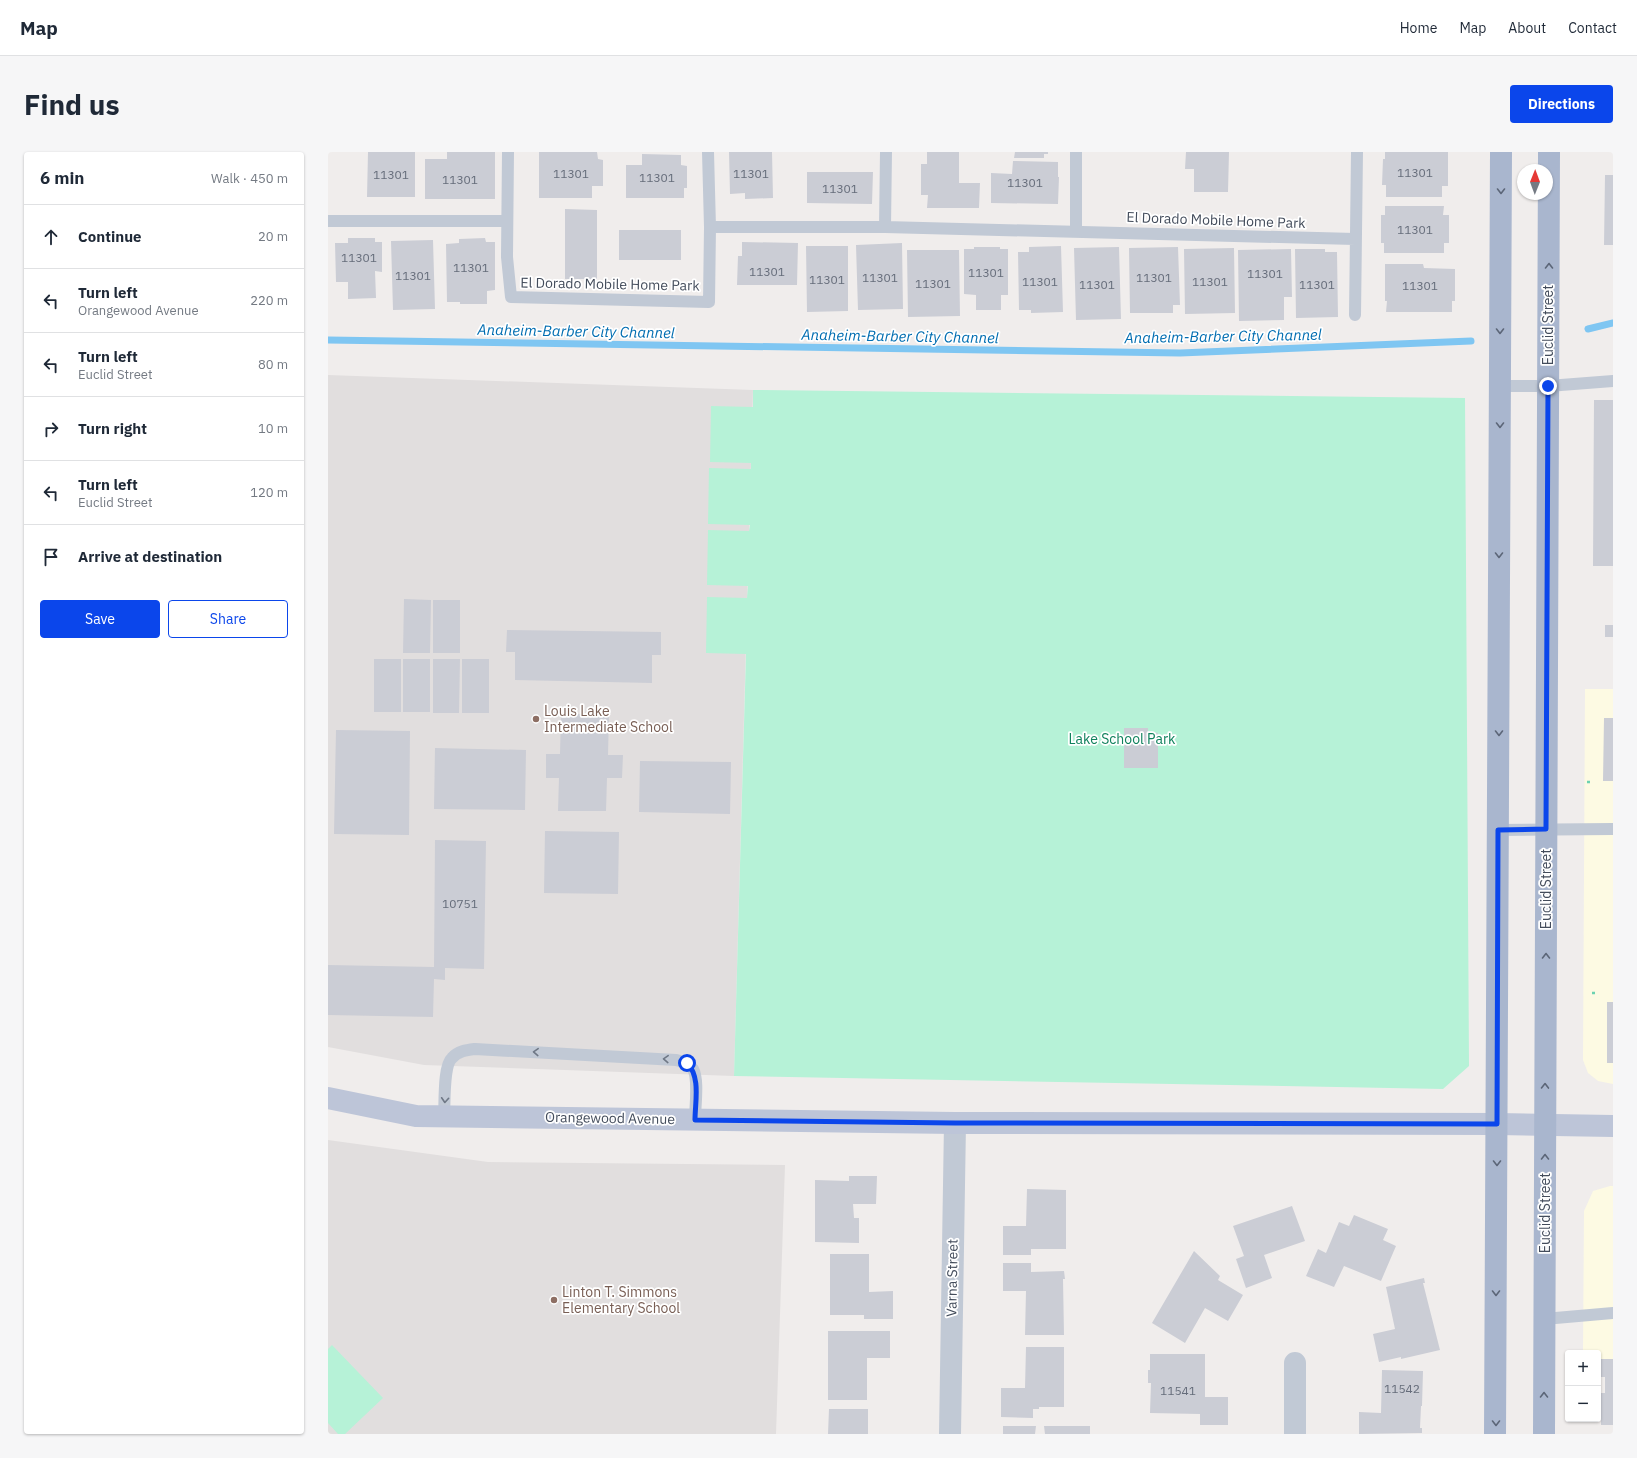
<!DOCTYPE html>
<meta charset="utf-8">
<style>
body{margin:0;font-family:"IBM Plex Sans",sans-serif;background:#f6f6f7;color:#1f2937}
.controls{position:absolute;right:12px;bottom:12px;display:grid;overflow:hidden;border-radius:4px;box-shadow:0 1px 3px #0004}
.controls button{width:36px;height:36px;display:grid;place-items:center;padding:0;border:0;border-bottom:1px solid #e0e1e3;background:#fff;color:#1f2937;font:20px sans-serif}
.compass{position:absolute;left:1189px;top:12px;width:36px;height:36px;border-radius:50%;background:#fff;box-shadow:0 1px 3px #0004;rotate:1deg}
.stop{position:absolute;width:12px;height:12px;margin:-9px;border:3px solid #0b46eb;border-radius:50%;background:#fff}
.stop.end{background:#0b46eb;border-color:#fff;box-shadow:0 1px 4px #0008}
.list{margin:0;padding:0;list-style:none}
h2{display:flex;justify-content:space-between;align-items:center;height:52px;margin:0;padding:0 16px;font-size:17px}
h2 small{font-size:13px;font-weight:400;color:#747a83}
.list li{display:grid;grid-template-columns:26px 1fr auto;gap:12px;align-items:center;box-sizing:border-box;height:64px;padding:0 16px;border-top:1px solid #e0e1e3}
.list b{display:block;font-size:15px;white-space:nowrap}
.list p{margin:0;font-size:13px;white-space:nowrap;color:#747a83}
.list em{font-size:13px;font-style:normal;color:#747a83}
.actions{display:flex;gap:8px;padding:12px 16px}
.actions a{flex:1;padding:9px 0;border:1px solid #0b46eb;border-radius:4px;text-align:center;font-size:14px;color:#0b46eb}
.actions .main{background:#0b46eb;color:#fff}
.icon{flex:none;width:22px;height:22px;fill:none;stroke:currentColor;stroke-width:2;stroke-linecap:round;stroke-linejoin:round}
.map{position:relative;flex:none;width:1285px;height:1282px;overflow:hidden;border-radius:4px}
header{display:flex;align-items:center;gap:24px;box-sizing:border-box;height:56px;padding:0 20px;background:#fff;border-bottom:1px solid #e0e1e3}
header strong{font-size:19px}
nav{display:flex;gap:22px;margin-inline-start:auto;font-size:14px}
.intro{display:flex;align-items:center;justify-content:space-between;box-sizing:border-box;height:96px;padding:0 24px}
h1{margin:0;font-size:28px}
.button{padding:10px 18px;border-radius:4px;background:#0b46eb;color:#fff;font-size:14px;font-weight:700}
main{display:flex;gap:24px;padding:0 24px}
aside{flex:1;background:#fff;border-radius:4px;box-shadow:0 1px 3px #0004}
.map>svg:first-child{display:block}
.commercial{fill:#fdfae3}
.education{fill:#e1dede}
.green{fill:#b6f2d7}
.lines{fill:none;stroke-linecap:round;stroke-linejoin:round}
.stream{stroke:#7fc6f2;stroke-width:7}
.building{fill:#cbcdd5}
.path{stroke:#6cd2b1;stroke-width:2.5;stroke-dasharray:3 2;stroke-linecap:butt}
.service{stroke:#c1c9d5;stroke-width:12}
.minor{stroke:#c1c9d5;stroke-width:22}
.secondary{stroke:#bdc5d8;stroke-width:22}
.primary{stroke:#a9b6ce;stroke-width:22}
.oneway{stroke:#5c6678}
.oneway2{stroke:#6f7886}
.route{stroke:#0b46eb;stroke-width:5}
.education-dot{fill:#8d6e63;stroke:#fff;stroke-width:1.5}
.labels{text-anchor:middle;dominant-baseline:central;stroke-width:3.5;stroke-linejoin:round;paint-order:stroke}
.number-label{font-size:12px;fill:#656c7a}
.street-label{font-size:14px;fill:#434c5b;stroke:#fff}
.education-label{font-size:14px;fill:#785e54;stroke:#fff;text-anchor:start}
.park-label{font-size:14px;fill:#0f815c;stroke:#fff}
.water-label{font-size:15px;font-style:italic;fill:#016db1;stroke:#fff}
</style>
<header>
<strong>Map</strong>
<nav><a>Home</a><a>Map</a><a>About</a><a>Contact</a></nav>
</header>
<div class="intro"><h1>Find us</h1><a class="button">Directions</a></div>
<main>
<aside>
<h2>6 min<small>Walk · 450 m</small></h2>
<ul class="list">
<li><svg class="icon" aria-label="ahead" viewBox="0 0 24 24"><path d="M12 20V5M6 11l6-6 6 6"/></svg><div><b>Continue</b></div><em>20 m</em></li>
<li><svg class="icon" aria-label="left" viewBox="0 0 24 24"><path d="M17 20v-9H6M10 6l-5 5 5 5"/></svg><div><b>Turn left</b><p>Orangewood Avenue</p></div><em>220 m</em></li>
<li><svg class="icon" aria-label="left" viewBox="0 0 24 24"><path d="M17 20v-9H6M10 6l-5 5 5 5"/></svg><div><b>Turn left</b><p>Euclid Street</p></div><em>80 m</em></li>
<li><svg class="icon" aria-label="right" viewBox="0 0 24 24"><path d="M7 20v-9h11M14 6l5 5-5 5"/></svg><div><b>Turn right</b></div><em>10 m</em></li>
<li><svg class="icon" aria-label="left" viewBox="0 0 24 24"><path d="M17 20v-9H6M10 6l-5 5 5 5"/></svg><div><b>Turn left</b><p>Euclid Street</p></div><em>120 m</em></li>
<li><svg class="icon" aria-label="arrive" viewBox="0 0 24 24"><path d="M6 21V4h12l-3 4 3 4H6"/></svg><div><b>Arrive at destination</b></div></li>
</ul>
<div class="actions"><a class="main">Save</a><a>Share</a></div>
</aside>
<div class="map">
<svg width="1285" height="1282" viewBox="0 0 1285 1282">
<rect width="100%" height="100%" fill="#f0edec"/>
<path class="commercial" d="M1257 537H1285V932L1270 929 1260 921 1255 908Z
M1282 1034H1285V1207H1270V1201H1255L1256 1059 1265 1039Z"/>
<path class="education" d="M0 223 425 238 406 924 96 913 0 895Z
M0 988 160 1010 457 1013 448 1282H0Z"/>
<path class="green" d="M425 238 1137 246 1141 914 1115 937 406 924 418 502 378 501 379 445 419 446 420 434 379 433 380 378 421 379 422 373 380 372 381 316 423 317V311L382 310 383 254 425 255Z
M4 1193 55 1246 17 1282H10L0 1271V1197Z"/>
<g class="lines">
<path class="stream" d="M1260 177 1285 171
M0 188 852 201 1143 189"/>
</g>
<path class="building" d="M40 0H87V45H39Z
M119 0H167V47H97V7H119Z
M211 0H269L270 7 275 8V34H264V46H211Z
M401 0H444L445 46 417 47V41L402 42Z
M599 0H631V31H652L651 56H599L600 43H593V12H599Z
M687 0H720V2H716V6H686Z
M858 0H901L900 40H866V17H857Z
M1057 0H1120V34H1114V45H1058V33H1054L1055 7H1057Z
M314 2 353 3V13L359 14V36H356V46H298V13H314Z
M685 9 730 10V25H731L730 52 663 51V21L684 22Z
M479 20H545L544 52 479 51Z
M1277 23H1285V93H1276Z
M1057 54H1116L1115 63H1121V91H1116V101H1056V91H1053V63H1057Z
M237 57 269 58V127H237Z
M291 78H353V108H291Z
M20 86H47V90H54V120L47 119 48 146 20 147V130H8L7 91H20Z
M157 86 158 90H167V138L159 139V152H132V150H119L118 92 131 91V87Z
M105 88 107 157 65 158 63 89Z
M414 90 470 91 469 133H409L410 104H414Z
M574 91 575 157 530 158 528 93Z
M478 94H520V159L479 160Z
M733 94 735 160 703 161V158H691L690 100H701V95Z
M646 95H672V97H680V143H673V158H648V143L636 142V97H646Z
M791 95 793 167 748 168 746 96Z
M850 95 852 153H845V161H802L801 96Z
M906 96 907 161 857 162 856 97Z
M963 97 964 145H956V168L911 169 910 98Z
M967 97H997V100H1009L1010 165 968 166Z
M579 98H631L632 164 580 165Z
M1057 112H1095L1096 116 1127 117V149H1124V160H1058L1059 149H1057Z
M1266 248H1285V414H1265Z
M76 447 103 448 102 501H75Z
M105 448H132V501H105Z
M1277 473H1285V485H1277Z
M179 478 333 480V503H324V531L187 528V500H178Z
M46 507H73V560H46Z
M75 507H102V560H75Z
M105 507H132L131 561H105Z
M134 507H161V561H134Z
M233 562H281L280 603H295L294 626H279L278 659H230L231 626H218V602H232Z
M1276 566H1285V629H1275Z
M796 576H820V580L830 581V616H796Z
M8 578 82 579 81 683 6 682Z
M107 596 198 598 197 658 106 657Z
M312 609 403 610 402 662 311 660Z
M217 679 291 680 290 742 216 741Z
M107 688 158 689 156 817 117 816V828L106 827 105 865 0 863V813L106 815Z
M1279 850H1285V911H1279Z
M521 1024H549L548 1052H525L526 1066H531V1091L487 1090V1028L521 1029Z
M699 1037 738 1038V1097H703V1103H675V1074H698Z
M964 1054 977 1089 936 1103 944 1126 918 1136 908 1107 916 1104 905 1074Z
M1026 1063 1060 1077 1055 1088 1068 1094 1053 1129 1016 1114 1006 1135 978 1124 990 1097 998 1101 1011 1070 1021 1074Z
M866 1099 892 1124 890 1128 915 1143 900 1169 877 1156 857 1191 824 1171Z
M502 1102H541V1140L565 1139V1167H536V1163H502Z
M675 1111H703V1120L736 1119 737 1127H735L736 1183H697L698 1139H675Z
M1096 1126 1097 1131H1095L1112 1198 1073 1207V1205L1051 1210 1045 1182 1067 1177 1058 1135Z
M500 1179H562V1206H539V1248H500Z
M698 1195H736V1255H711V1257H705V1266L673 1265V1236H697Z
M822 1202H877V1245H900V1273H872V1262L822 1261 823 1231H820V1218H822Z
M1273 1207H1285V1273H1273V1241H1277V1225H1273Z
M1054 1218 1095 1219 1094 1254H1093L1092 1276H1094V1281L1031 1282V1260L1053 1261Z
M501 1257H540V1282H500Z
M675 1274H708L707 1282H675Z
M716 1274H762V1282H717Z"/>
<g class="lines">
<path class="path" d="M1259 630H1263
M1264 841H1269"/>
<path class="service" d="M180 0 179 105 183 145 381 150 382 75 380 0
M748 0V80
M0 69H179
M382 75H557L1027 87
M557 75 558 0
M1027 163 1029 0
M1172 234H1220L1285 229
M1170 678 1285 677
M116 964C117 952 115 914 124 906 130 899 139 898 147 897L348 908C354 909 361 911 365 917 371 927 367 955 367 967
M1216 1167 1285 1161"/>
<path class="minor" d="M967 1211V1282
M622 1282 627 971"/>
<path class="secondary" d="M0 946 88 964 627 971 1169 972 1285 974"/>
<path class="primary" d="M1167 1282 1173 0
M1216 1282 1221 0"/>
</g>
<defs><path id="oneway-chevron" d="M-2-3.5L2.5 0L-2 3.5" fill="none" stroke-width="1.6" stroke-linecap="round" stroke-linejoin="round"/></defs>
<g class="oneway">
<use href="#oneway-chevron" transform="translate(1173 39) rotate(90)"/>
<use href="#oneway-chevron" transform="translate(1221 114) rotate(-90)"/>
<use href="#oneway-chevron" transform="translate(1172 179) rotate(90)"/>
<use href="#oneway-chevron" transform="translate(1172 273) rotate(90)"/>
<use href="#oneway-chevron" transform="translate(1171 403) rotate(90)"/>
<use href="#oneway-chevron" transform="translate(1171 581) rotate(90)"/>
<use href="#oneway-chevron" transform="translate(1218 804) rotate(-90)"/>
<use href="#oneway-chevron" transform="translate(1217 934) rotate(-89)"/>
<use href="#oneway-chevron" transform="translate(1217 1005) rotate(-90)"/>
<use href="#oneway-chevron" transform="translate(1169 1011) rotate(90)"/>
<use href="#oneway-chevron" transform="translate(1168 1141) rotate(90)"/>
<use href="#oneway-chevron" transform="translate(1216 1243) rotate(-90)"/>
<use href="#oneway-chevron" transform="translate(1168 1271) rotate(90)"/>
</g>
<g class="oneway2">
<use href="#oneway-chevron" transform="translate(208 900) rotate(-177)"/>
<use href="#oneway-chevron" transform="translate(338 907) rotate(-177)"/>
<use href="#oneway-chevron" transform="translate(117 948) rotate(94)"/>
</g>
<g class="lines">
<path class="route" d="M359 911C373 925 367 950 367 968L627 971 1169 972 1170 678 1218 677 1220 234"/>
</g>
<g class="education-dot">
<circle cx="208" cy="567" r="4"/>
<circle cx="226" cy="1148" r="4"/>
</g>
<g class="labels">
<g class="number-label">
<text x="1087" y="20">11301</text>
<text x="243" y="21">11301</text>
<text x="423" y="21">11301</text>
<text x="63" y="22">11301</text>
<text x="329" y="25">11301</text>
<text x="132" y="27">11301</text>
<text x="697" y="30">11301</text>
<text x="512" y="36">11301</text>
<text x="1087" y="77">11301</text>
<text x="31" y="105">11301</text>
<text x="143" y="115">11301</text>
<text x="439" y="119">11301</text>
<text x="658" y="120">11301</text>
<text x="937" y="121">11301</text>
<text x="85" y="123">11301</text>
<text x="552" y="125">11301</text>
<text x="826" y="125">11301</text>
<text x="499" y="127">11301</text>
<text x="712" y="129">11301</text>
<text x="882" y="129">11301</text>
<text x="605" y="131">11301</text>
<text x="769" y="132">11301</text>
<text x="989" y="132">11301</text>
<text x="1092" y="133">11301</text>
<text x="132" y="751">10751</text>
<text x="1074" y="1236">11542</text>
<text x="850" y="1238">11541</text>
</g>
<g class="street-label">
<text transform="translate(888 68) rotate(2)">El Dorado Mobile Home Park</text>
<text transform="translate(282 132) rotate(1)">El Dorado Mobile Home Park</text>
<text transform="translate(1220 173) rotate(-90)">Euclid Street</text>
<text transform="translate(1218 737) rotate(-90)">Euclid Street</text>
<text transform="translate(282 966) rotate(1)">Orangewood Avenue</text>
<text transform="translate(1217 1061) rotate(-90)">Euclid Street</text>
<text transform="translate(624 1126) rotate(-89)">Varna Street</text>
</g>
<g class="education-label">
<text x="216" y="559">Louis Lake<tspan x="216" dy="16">Intermediate School</tspan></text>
<text x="234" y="1140">Linton T. Simmons<tspan x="234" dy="16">Elementary School</tspan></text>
</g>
<g class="park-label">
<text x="794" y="587">Lake School Park</text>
</g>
<g class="water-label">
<text transform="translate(248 179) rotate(1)">Anaheim-Barber City Channel</text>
<text transform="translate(572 184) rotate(1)">Anaheim-Barber City Channel</text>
<text transform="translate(895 184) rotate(-1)">Anaheim-Barber City Channel</text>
</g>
</g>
</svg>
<div class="controls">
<button>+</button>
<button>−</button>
</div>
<svg class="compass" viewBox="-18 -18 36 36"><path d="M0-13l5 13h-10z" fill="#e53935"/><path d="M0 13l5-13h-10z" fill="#747a83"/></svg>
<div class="stop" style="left:359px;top:911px"></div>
<div class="stop end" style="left:1220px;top:234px"></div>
</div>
</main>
